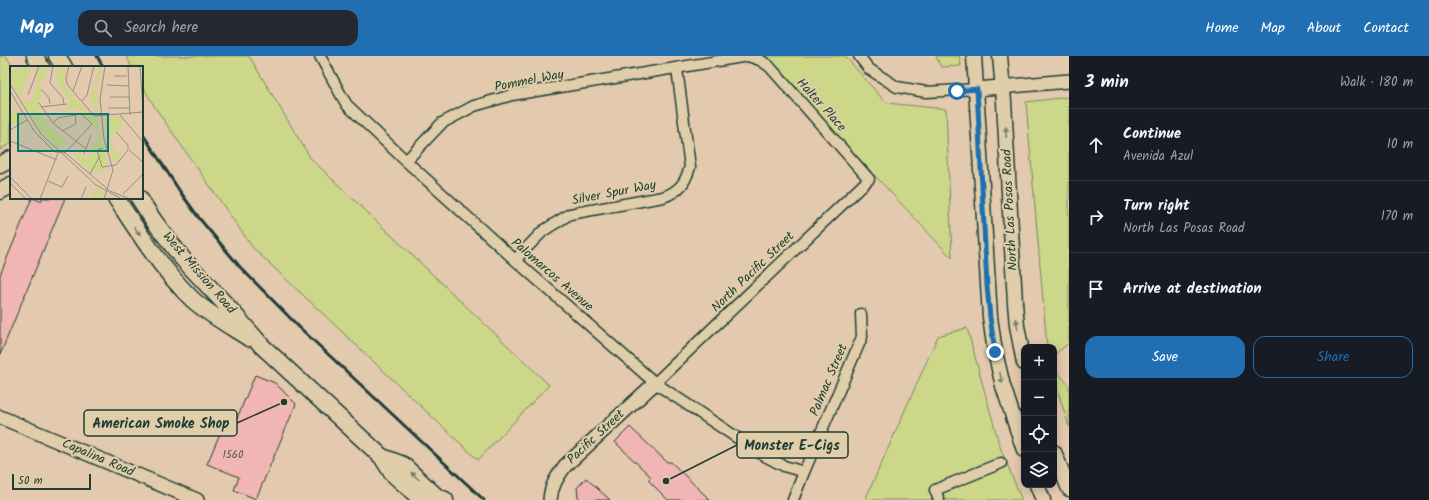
<!DOCTYPE html>
<meta charset="utf-8">
<style>
body{margin:0;font-family:Kalam,sans-serif;background:#242831;color:#f1f3f6}
.controls{position:absolute;right:12px;bottom:12px;display:grid;overflow:hidden;border-radius:8px;box-shadow:0 2px 10px #0003}
.controls button{width:36px;height:36px;display:grid;place-items:center;padding:0;border:0;border-bottom:1px solid #363941;background:#171b24;color:#f1f3f6;font:20px sans-serif}
.scale{position:absolute;left:12px;bottom:10px;width:79px;box-sizing:border-box;padding-left:4px;border:2px solid #1f3d34;border-top:0;font-size:11px;line-height:14px;white-space:nowrap;color:#1f3d34;-webkit-text-stroke:3px #e0ceab;paint-order:stroke}
.stop{position:absolute;width:12px;height:12px;margin:-9px;border:3px solid #1f6fb2;border-radius:50%;background:#fff}
.stop.end{background:#1f6fb2;border-color:#fff;box-shadow:0 1px 4px #0008}
.list{margin:0;padding:0;list-style:none}
h2{display:flex;justify-content:space-between;align-items:center;height:52px;margin:0;padding:0 16px;font-size:17px}
h2 small{font-size:13px;font-weight:400;color:#9ea1a6}
.list li{display:grid;grid-template-columns:26px 1fr auto;gap:12px;align-items:center;box-sizing:border-box;height:72px;padding:0 16px;border-top:1px solid #363941}
.list b{display:block;font-size:15px;white-space:nowrap}
.list p{margin:0;font-size:13px;white-space:nowrap;color:#9ea1a6}
.list em{font-size:13px;font-style:normal;color:#9ea1a6}
.actions{display:flex;gap:8px;padding:12px 16px}
.actions a{flex:1;padding:9px 0;border:1px solid #1f6fb2;border-radius:12px;text-align:center;font-size:14px;color:#1f6fb2}
.actions .main{background:#1f6fb2;color:#fff}
.icon{flex:none;width:22px;height:22px;fill:none;stroke:currentColor;stroke-width:2;stroke-linecap:round;stroke-linejoin:round}
.map{position:relative;flex:none;width:1069px;height:444px;overflow:hidden}
header{display:flex;align-items:center;gap:24px;box-sizing:border-box;height:56px;padding:0 20px;background:#1f6fb2;color:#fff}
header strong{font-size:19px}
nav{display:flex;gap:22px;margin-inline-start:auto;font-size:14px}
.search{width:280px;height:36px;background:#242831;display:flex;align-items:center;gap:10px;box-sizing:border-box;padding:0 14px;border-radius:12px;color:#9ea1a6;font-size:15px}
main{display:flex}
aside{flex:1;background:#171b24}
.map>svg:first-child{display:block}
.green{fill:#ccd78a;stroke:#768a5f}
.building{fill:#f1b6b3;stroke:#1f3d34}
.lines{fill:none;stroke-linecap:round;stroke-linejoin:round}
.minor-casing{stroke:#1f3d34;stroke-width:13}
.tertiary-casing{stroke:#1f3d34;stroke-width:16}
.secondary-casing{stroke:#1f3d34;stroke-width:17}
.primary-casing{stroke:#1f3d34;stroke-width:19}
.minor{stroke:#e0ceab;stroke-width:10}
.tertiary{stroke:#e0ceab;stroke-width:13}
.secondary{stroke:#e0ceab;stroke-width:14}
.primary{stroke:#e0ceab;stroke-width:16}
.rail{stroke:#1f3d34;stroke-width:3}
.oneway{fill:#767e6a}
.route{stroke:#1f6fb2;stroke-width:5}
.labels{text-anchor:middle;dominant-baseline:central;stroke-width:4;stroke-linejoin:round;paint-order:stroke}
.number-label{font-size:11px;fill:#545b54}
.street-label{font-size:13px;fill:#1f3d34;stroke:#e0ceab}
.inset-road{fill:none;stroke:#95917d;stroke-width:1}
.view{fill:#0f766e;fill-opacity:0.15;stroke:#0f766e;stroke-width:2}
.inset-edge{fill:none;stroke:#1f3d34;stroke-width:2}
.leader{fill:none;stroke:#1f3d34;stroke-width:1.5}
.callout-dot{fill:#1f3d34;stroke:#e0ceab;stroke-width:1.5}
.callout{fill:#e0ceab;stroke:#1f3d34;stroke-width:1.5}
.callout-label{font-size:14px;text-anchor:middle;font-weight:bold;fill:#1f3d34}
</style>
<header>
<strong>Map</strong>
<div class="search"><svg class="icon" aria-label="search" viewBox="0 0 24 24"><circle cx="10" cy="10" r="6"/><path d="M15 15l6 6"/></svg>Search here</div>
<nav><a>Home</a><a>Map</a><a>About</a><a>Contact</a></nav>
</header>
<main>
<div class="map">
<svg width="1069" height="444" viewBox="0 0 1069 444">
<rect width="100%" height="100%" fill="#e3c9ad"/>
<filter id="ink" filterUnits="userSpaceOnUse"><feTurbulence type="fractalNoise" baseFrequency=".025" numOctaves="2"/><feDisplacementMap in="SourceGraphic" scale="8" xChannelSelector="R" yChannelSelector="G"/><feConvolveMatrix kernelMatrix="1 2 1 2 8 2 1 2 1" color-interpolation-filters="sRGB"/></filter>
<g filter="url(#ink)">
<path class="green" d="M0 0H6L13 11H11V87L0 94Z
M126 0H249L311 103 549 329 478 404 253 192 156 53 142 29V11H132Z
M763 0H845L886 47 946 53 952 202Z
M936 0H959L961 10 941 11Z
M1069 41V287L1054 299V291H1047L1026 46Z
M967 272 1000 391 1022 444H865L938 280Z
M1054 311 1069 330V371L1054 323Z"/>
<path class="building" d="M32 142 41 145 42 142H65L0 299V219Z
M255 319 275 327 296 348 256 443 234 434 239 421 207 408 224 368 233 372Z
M630 371 667 406H671L710 444H668L648 424 651 421 615 386Z
M586 422 610 444H581L578 441 577 432Z"/>
<g class="lines">
<g class="minor-casing">
<path id="minor" d="M320 0 341 39 347 49 406 105 515 204 655 327 763 399 784 410 804 416
M859 0 869 13 897 31 926 36 977 33
M406 105 442 67 474 50 512 39 748 0 760 4 769 10 869 123 655 327
M515 204 543 175 570 158 663 141C680 135 685 127 690 111L677 13
M793 444 804 416 862 281 861 258
M939 444 935 434 1001 407"/>
</g>
<g class="tertiary-casing">
<path id="tertiary" d="M977 33 1069 25
M0 361 197 444
M550 444C551 430 557 421 565 410L655 327"/>
</g>
<g class="secondary-casing">
<path id="secondary" d="M974 0 990 261 995 296 1003 330 1024 394
M1000 0 1004 46 1015 247 1017 270 1024 307
M1054 396 1069 433
M1037 429 1043 444"/>
</g>
<g class="primary-casing">
<path id="primary" d="M35 0 41 11
M57 0 64 11
M0 109 11 103
M0 135 11 129
M116 142C139 177 162 214 193 244 210 259 230 270 249 282
M139 142 154 165 182 202 227 250 262 290 382 401 392 417 422 444
M382 401 403 409 437 441 445 444"/>
</g>
<use href="#minor" class="minor"/>
<use href="#tertiary" class="tertiary"/>
<use href="#secondary" class="secondary"/>
<use href="#primary" class="primary"/>
<path class="rail" d="M97 0 103 11
M142 77 181 137 199 162 240 211 299 271 484 444"/>
</g>
<defs><path id="oneway-solid" d="M-6-.8H1V-3.2L6.5 0L1 3.2V.8H-6Z"/></defs>
<g class="oneway">
<use href="#oneway-solid" transform="translate(1006 76) rotate(-93)"/>
<use href="#oneway-solid" transform="translate(137 175) rotate(57)"/>
<use href="#oneway-solid" transform="translate(1017 268) rotate(-97)"/>
<use href="#oneway-solid" transform="translate(1001 322) rotate(78)"/>
<use href="#oneway-solid" transform="translate(415 420) rotate(-138)"/>
</g>
</g>
<g class="lines" filter="url(#ink)">
<path class="route" d="M957 35 977 33 987 230 990 261 995 296"/>
</g>
<g class="labels">
<g class="number-label">
<text x="233" y="399">1560</text>
</g>
<g class="street-label">
<text transform="translate(529 25) rotate(-11)">Pommel Way</text>
<text transform="translate(821 49) rotate(48)">Halter Place</text>
<text transform="translate(614 137) rotate(-11)">Silver Spur Way</text>
<text transform="translate(1010 154) rotate(-93)">North Las Posas Road</text>
<text transform="translate(753 216) rotate(-44)">North Pacific Street</text>
<text transform="translate(199 217) rotate(49)">West Mission Road</text>
<text transform="translate(552 219) rotate(41)">Palomarcos Avenue</text>
<text transform="translate(829 324) rotate(-67)">Palmac Street</text>
<text transform="translate(596 381) rotate(-43)">Pacific Street</text>
<text transform="translate(98 402) rotate(23)">Capalina Road</text>
</g>
</g>
<g transform="translate(10 10)">
<rect width="133" height="133" fill="#e3c9ad"/>
<path d="M15 0H22L10 31 0 13V3L10 4ZM29 0H38L34 14 30 13 29 17 33 19 28 45 35 56 55 75 49 82 30 64 12 35 22 34 27 16 25 10ZM49 0H56L54 19 83 52H88L89 65 72 47 71 42 44 46 58 42 57 37 60 36 46 14ZM89 0H92L86 25 88 49 80 35ZM5 41 12 54 0 60V53ZM107 50 114 59 97 73 110 90 105 98 97 73 95 52ZM87 71H90L98 97 96 98V104L80 106 64 91 69 86 77 94ZM85 121 93 127 91 133H81Z" fill="#ccd78a"/>
<path class="inset-road" d="M43 0 40 17 53 32 54 38M59 0 56 12 57 18 84 50 133 46M118 0 120 49M130 0 133 44M104 10H117M0 18 31 68 86 119 112 133M97 19 118 20M31 23 39 32 40 38M0 25 24 65 45 86 55 87M63 25 72 0M18 29 29 0M100 31H119M72 35 77 29 84 0M29 37 43 57 76 83M31 41 57 38M98 42H120M110 49 133 76M43 57 48 52 71 48 82 58 55 87M0 64 17 54M52 65 66 58 65 49M106 66 118 79V84M0 75 47 94M93 82 87 84 92 101 106 99 118 84M119 84 133 96M54 86 74 103M74 88 81 69M73 102 100 125 120 133M80 108 90 90M0 111 22 133M38 115 52 121 58 110M0 117 16 133M113 128 133 108M30 133 48 87M71 133 76 121M94 133 103 104 94 73 90 33 95 0"/>
<path class="view" d="M8 48H98V85H8Z"/>
<rect width="133" height="133" class="inset-edge"/>
</g>
<path class="leader" d="M284 346L237 367M666 425L737 389"/>
<g class="callout-dot">
<circle cx="284" cy="346" r="4"/>
<circle cx="666" cy="425" r="4"/>
</g>
<g class="callout">
<rect x="84" y="354" width="153" height="26" rx="4"/>
<rect x="737" y="376" width="111" height="26" rx="4"/>
</g>
<g class="callout-label">
<text x="161" y="372">American Smoke Shop</text>
<text x="792" y="394">Monster E-Cigs</text>
</g>
</svg>
<div class="controls">
<button>+</button>
<button>−</button>
<button><svg class="icon" aria-label="locate" viewBox="0 0 24 24"><circle cx="12" cy="12" r="6"/><path d="M12 2v4M12 18v4M2 12h4M18 12h4"/></svg></button>
<button><svg class="icon" aria-label="layers" viewBox="0 0 24 24"><path d="M12 4l9 5-9 5-9-5zM3 14l9 5 9-5"/></svg></button>
</div>
<div class="scale">50 m</div>
<div class="stop" style="left:957px;top:35px"></div>
<div class="stop end" style="left:995px;top:296px"></div>
</div>
<aside>
<h2>3 min<small>Walk · 180 m</small></h2>
<ul class="list">
<li><svg class="icon" aria-label="ahead" viewBox="0 0 24 24"><path d="M12 20V5M6 11l6-6 6 6"/></svg><div><b>Continue</b><p>Avenida Azul</p></div><em>10 m</em></li>
<li><svg class="icon" aria-label="right" viewBox="0 0 24 24"><path d="M7 20v-9h11M14 6l5 5-5 5"/></svg><div><b>Turn right</b><p>North Las Posas Road</p></div><em>170 m</em></li>
<li><svg class="icon" aria-label="arrive" viewBox="0 0 24 24"><path d="M6 21V4h12l-3 4 3 4H6"/></svg><div><b>Arrive at destination</b></div></li>
</ul>
<div class="actions"><a class="main">Save</a><a>Share</a></div>
</aside>
</main>
